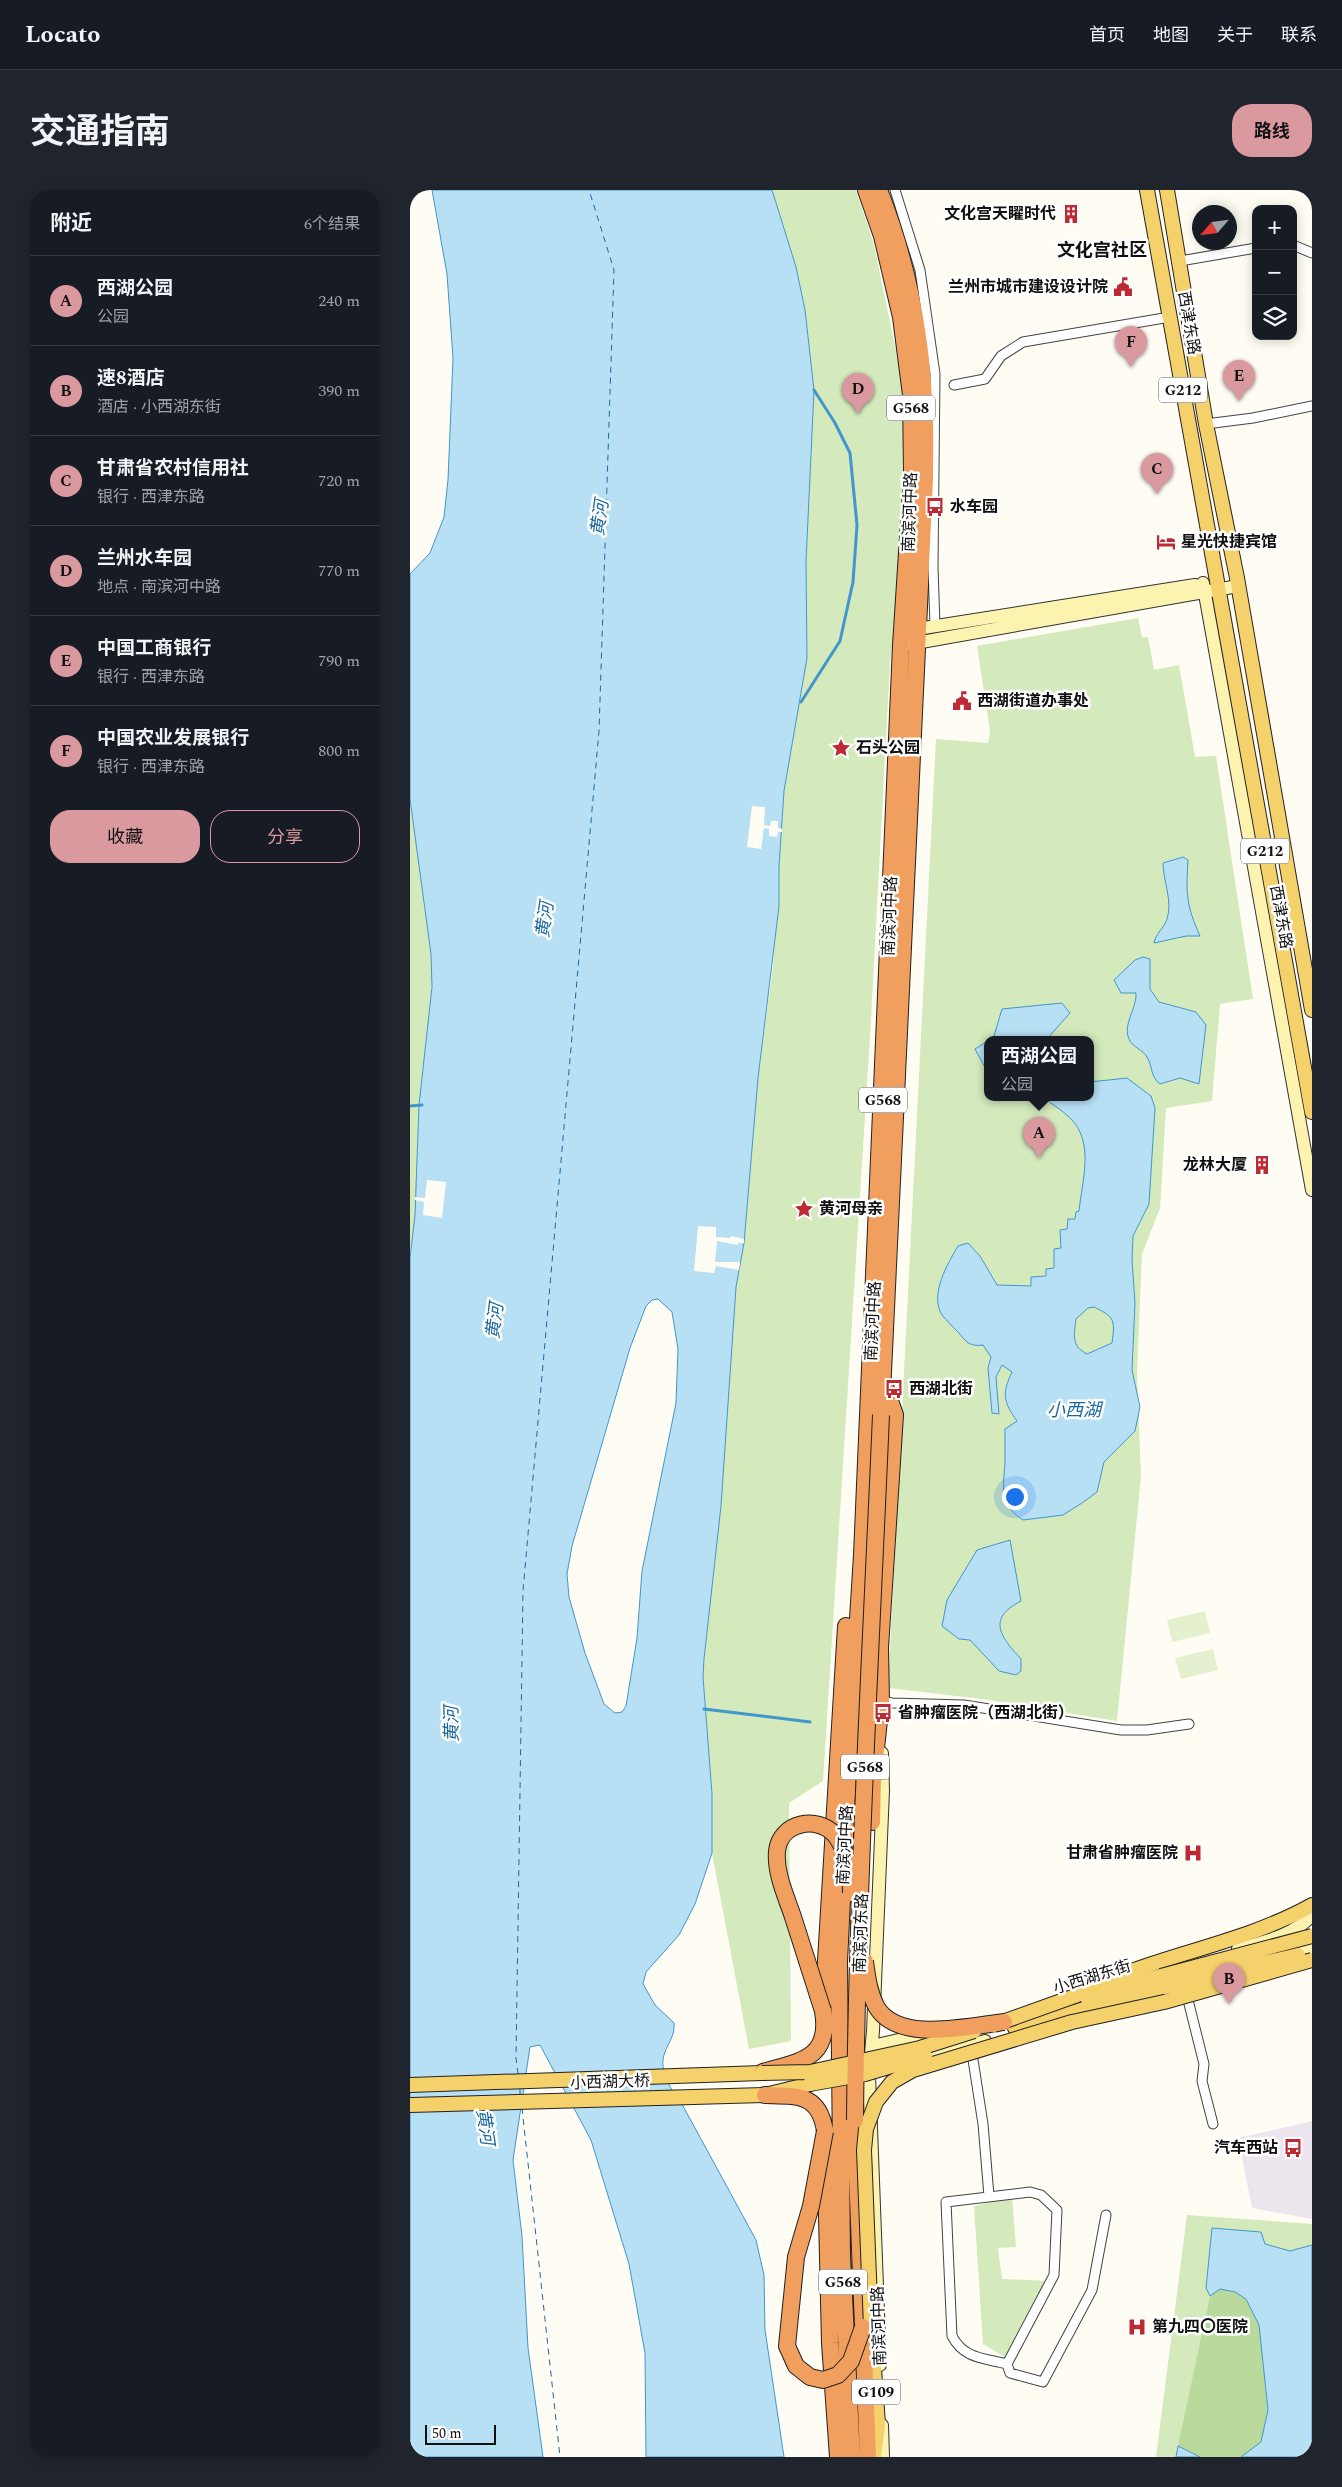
<!DOCTYPE html>
<html lang="zh">
<meta charset="utf-8">
<style>
body{margin:0;font-family:Spectral,"Noto Sans SC",serif;background:#20242c;color:#f1f3f6}
.controls{position:absolute;right:15px;top:15px;display:grid;overflow:hidden;border-radius:10px;box-shadow:0 2px 12px #0003}
.controls button{width:45px;height:45px;display:grid;place-items:center;padding:0;border:0;border-bottom:1px solid #363941;background:#171b24;color:#f1f3f6;font:25px sans-serif}
.compass{position:absolute;left:782px;top:15px;width:45px;height:45px;border-radius:50%;background:#171b24;box-shadow:0 2px 12px #0003;rotate:242deg}
.scale{position:absolute;left:15px;bottom:12px;width:71px;box-sizing:border-box;padding-left:5px;border:2px solid #101010;border-top:0;font-size:14px;line-height:18px;white-space:nowrap;color:#101010;-webkit-text-stroke:4px #fff;paint-order:stroke}
.you{position:absolute;left:604px;top:1306px;width:18px;height:18px;margin:-12px;border:4px solid #fff;border-radius:50%;background:#1a73e8;box-shadow:0 0 0 8px #1a73e833}
.badge{display:grid;place-items:center;width:32px;height:32px;border-radius:50%;background:#da999f;color:#111;font-size:16px;font-weight:700}
.pin{position:absolute;translate:-50% -41px;filter:drop-shadow(0 1px 2px #0008)}
.pin::after{content:'';position:absolute;top:26px;width:18px;height:15px;background:inherit;clip-path:polygon(0 0,100% 0,50% 100%)}
.popup{position:absolute;left:574px;top:846px;width:110px;height:65px;box-sizing:border-box;display:grid;place-content:center;border-radius:10px;background:#171b24;filter:drop-shadow(0 1px 4px #0005);font-size:16px;white-space:nowrap;color:#9ea1a6}
.popup b{font-size:19px;color:#f1f3f6}
.popup::after{content:'';position:absolute;left:50%;top:100%;margin-left:-10px;border:10px solid transparent;border-top-color:#171b24}
.list{margin:0;padding:0;list-style:none}
h2{display:flex;justify-content:space-between;align-items:center;height:65px;margin:0;padding:0 20px;font-size:21px}
h2 small{font-size:16px;font-weight:400;color:#9ea1a6}
.list li{display:grid;grid-template-columns:32px 1fr auto;gap:15px;align-items:center;box-sizing:border-box;height:90px;padding:0 20px;border-top:1px solid #363941}
.list b{display:block;font-size:19px;white-space:nowrap}
.list p{margin:0;font-size:16px;white-space:nowrap;color:#9ea1a6}
.list em{font-size:16px;font-style:normal;color:#9ea1a6}
.actions{display:flex;gap:10px;padding:15px 20px}
.actions a{flex:1;padding:11px 0;border:1px solid #da999f;border-radius:20px;text-align:center;font-size:18px;color:#da999f}
.actions .main{background:#da999f;color:#111}
.icon{flex:none;width:28px;height:28px;fill:none;stroke:currentColor;stroke-width:2;stroke-linecap:round;stroke-linejoin:round}
.map{position:relative;flex:none;width:902px;height:2267px;overflow:hidden;border-radius:20px}
header{display:flex;align-items:center;gap:30px;box-sizing:border-box;height:70px;padding:0 25px;background:#171b24;border-bottom:1px solid #363941}
header strong{font-size:24px}
nav{display:flex;gap:28px;margin-inline-start:auto;font-size:18px}
.intro{display:flex;align-items:center;justify-content:space-between;box-sizing:border-box;height:120px;padding:0 30px}
h1{margin:0;font-size:35px}
.button{padding:12px 22px;border-radius:20px;background:#da999f;color:#111;font-size:18px;font-weight:700}
main{display:flex;gap:30px;padding:0 30px}
aside{flex:1;background:#171b24;border-radius:20px;box-shadow:0 2px 12px #0003}
.map>svg:first-child{display:block}
.industrial{fill:#ede5ee}
.green{fill:#d4e9bc;fill-rule:evenodd}
.forest{fill:#b9da9c}
.pitch{fill:#e5f1ce}
.water{fill:#b8e0f5;stroke:#4196cb;fill-rule:evenodd}
.pier{fill:#fffcf3}
.lines{fill:none;stroke-linecap:round;stroke-linejoin:round}
.stream{stroke:#4196cb;stroke-width:3}
.ferry{stroke:#1a68a0;stroke-width:1;stroke-dasharray:6 5;stroke-linecap:butt}
.street-casing{stroke:#434343;stroke-width:11}
.secondary-casing{stroke:#323232;stroke-width:14}
.primary-casing{stroke:#212121;stroke-width:16}
.highway-casing{stroke:#212121;stroke-width:18}
.street{stroke:#fff;stroke-width:9}
.secondary{stroke:#fdf3b0;stroke-width:12}
.primary{stroke:#f5d16c;stroke-width:14}
.highway{stroke:#f19f5f;stroke-width:16}
.primary-bridge-casing{stroke:#212121;stroke-width:16;stroke-linecap:butt}
.highway-bridge-casing{stroke:#212121;stroke-width:18;stroke-linecap:butt}
.primary-bridge{stroke:#f5d16c;stroke-width:14}
.highway-bridge{stroke:#f19f5f;stroke-width:16}
.labels{text-anchor:middle;dominant-baseline:central;stroke-width:5;stroke-linejoin:round;paint-order:stroke}
.shield{fill:#fff;stroke:#585858;stroke-width:1}
.shield-label{font-size:15px;font-weight:bold;fill:#101010}
.poi-label{font-size:16px;font-weight:bold;fill:#101010;stroke:#fff;text-anchor:start}
.street-label{font-size:16px;fill:#101010;stroke:#fff}
.neighbourhood-label{font-size:18px;font-weight:bold;fill:#101010;stroke:#fff}
.water-label{font-size:18px;font-style:italic;fill:#1a68a0;stroke:#fff}
</style>
<header>
<strong>Locato</strong>
<nav><a>首页</a><a>地图</a><a>关于</a><a>联系</a></nav>
</header>
<div class="intro"><h1>交通指南</h1><a class="button">路线</a></div>
<main>
<aside>
<h2>附近<small>6个结果</small></h2>
<ul class="list">
<li><span class="badge">A</span><div><b>西湖公园</b><p>公园</p></div><em>240 m</em></li>
<li><span class="badge">B</span><div><b>速8酒店</b><p>酒店 · 小西湖东街</p></div><em>390 m</em></li>
<li><span class="badge">C</span><div><b>甘肃省农村信用社</b><p>银行 · 西津东路</p></div><em>720 m</em></li>
<li><span class="badge">D</span><div><b>兰州水车园</b><p>地点 · 南滨河中路</p></div><em>770 m</em></li>
<li><span class="badge">E</span><div><b>中国工商银行</b><p>银行 · 西津东路</p></div><em>790 m</em></li>
<li><span class="badge">F</span><div><b>中国农业发展银行</b><p>银行 · 西津东路</p></div><em>800 m</em></li>
</ul>
<div class="actions"><a class="main">收藏</a><a>分享</a></div>
</aside>
<div class="map">
<svg width="902" height="2267" viewBox="0 0 902 2267">
<rect width="100%" height="100%" fill="#fffcf3"/>
<path class="industrial" d="M902 1931V2029L842 2018 828 1948Z"/>
<path class="green" d="M362 0H446L464 55 493 195 492 320 486 422 480 473 460 847 413 1591 379 1613 381 1851 339 1859 302 1663V1604L293 1487 326 1097 334 1053 348 888 363 776 374 601 397 468 396 372 404 200 395 120 386 77Z
M728 428 732 447H738L744 480 769 475 785 567 806 566 843 809 810 814 802 911 756 918 750 1018 732 1064 727 1183 731 1286 707 1531 572 1509 478 1498 526 549 578 553 580 541 567 456ZM578 849H680V907H578Z
M0 609 21 764 22 797 9 915 5 1025 0 1068Z
M602 2007 606 2057 588 2058 592 2089 638 2091 595 2167 573 2154 564 2016Z
M777 2025 902 2034V2267H746Z"/>
<path class="forest" d="M810 2099 825 2102 836 2109 849 2135 858 2220 852 2252 831 2267H790L768 2256 800 2106Z"/>
<path class="pitch" d="M795 1421 800 1443 762 1452 757 1430Z
M803 1459 808 1480 771 1489 765 1468Z"/>
<path class="water" d="M22 0H362L386 77 395 120 404 200 396 372 397 468 374 601 369 676V716L348 888 334 1053 326 1097 311 1316 294 1469 293 1487 302 1604V1663L285 1714 269 1745 236 1782 233 1794 245 1815 264 1833C265 1845 259 1852 255 1862 247 1881 263 1902 273 1916L346 2050 354 2085 355 2140 374 2267H236L235 2163 219 2074 181 1950 130 1855 120 1857 103 1970 112 2046 118 2158 133 2267H0V1068L5 1025 9 915 22 797 21 764 0 609V384L20 363 34 327 38 290 43 168 37 84ZM248 1109 262 1122 268 1159 266 1213 232 1381 227 1448 216 1516 212 1522 205 1523 194 1514 175 1463 159 1407 157 1384 162 1356 220 1158 236 1116 242 1110Z
M773 667 778 670C776 703 776 715 790 746H776L744 753C746 743 754 738 757 729 763 711 753 691 753 673Z
M733 767 740 769V799L749 812 786 822 796 835 789 894 770 888 750 894C740 886 743 877 737 867 733 860 723 857 720 851 711 836 727 819 726 803H711L704 790 725 770Z
M652 813 660 823 637 849H580L584 846 592 819Z
M578 851V883L565 859Z
M717 888 741 906 745 918 739 1014 723 1046 722 1070 725 1113 722 1180 730 1217 725 1241 694 1272 687 1302 672 1313 653 1325 613 1330C587 1313 594 1297 595 1271 595 1261 595 1250 595 1239L607 1231C593 1212 592 1203 602 1182L592 1175 586 1187 589 1224 582 1223 578 1178 581 1167 573 1155C560 1157 556 1152 548 1142 543 1137 537 1131 532 1125 519 1105 538 1073 548 1056L558 1053 570 1066 587 1095 621 1096V1087L636 1086V1079L644 1078V1059L651 1058 650 1040 657 1039 658 1029H665L666 1022 669 1021C672 991 685 952 660 928 652 920 642 914 632 907H680V892ZM684 1117C705 1127 705 1130 702 1153L677 1164C661 1156 664 1145 666 1129L678 1118Z
M600 1350 611 1411C576 1429 591 1447 611 1469V1481L606 1485 589 1481 560 1450 549 1449 532 1436 537 1410 567 1360Z
M802 2038 851 2042 855 2054 880 2061 902 2055V2267H831L851 2252 858 2220 849 2135 836 2109 825 2102 810 2099 800 2106 796 2098Z
M768 2256 790 2267H766Z"/>
<path class="pier" d="M342 616 355 617 354 635 360 636 361 631H368V638L372 639V642H368L367 647 359 646V639L354 638 351 659 337 657Z
M17 990 36 992 32 1028 13 1025 14 1012 5 1010V1007L15 1008Z
M288 1036 306 1037V1047L320 1048 321 1046 334 1049V1053H328V1055L307 1051 305 1072H330L329 1080 306 1076 304 1083 284 1081Z"/>
<g class="lines">
<path class="stream" d="M391 512 430 451 443 392 447 335 440 263 425 233 404 200
M0 916 12 915
M294 1519 400 1532"/>
<path class="ferry" d="M108 1884 106 1868 113 1401 189 541 204 80 179 0
M110 1898V1907
M112 1918 150 2267"/>
<g class="street-casing">
<path id="street" d="M485 0 510 80 525 184 523 377 525 436
M883 55 902 63
M770 71 846 58
M544 195 575 189 591 166 613 152 760 127
M796 234 843 228 902 216
M471 1511 482 1513 554 1515 711 1540H737L779 1534
M776 1802 794 1874 792 1891 803 1934
M561 1857 573 1934 579 2006
M620 2002 631 2005 647 2020 644 2085 597 2174C574 2168 554 2169 542 2146L536 2012Z
M597 2174 600 2183 633 2192 682 2100 696 2025"/>
</g>
<g class="secondary-casing">
<path id="secondary" d="M793 393 902 1000
M501 440 785 395
M500 454 828 396
M828 1759C853 1752 885 1745 902 1725
M876 1764 902 1757
M462 1856 520 1843
M506 1871 575 1851
M470 2175 459 1885 463 1841 473 1600 472 1563
M472 2235 473 2267"/>
</g>
<g class="primary-casing">
<path id="primary" d="M737 0 902 922
M757 0 796 234 827 388 902 820
M665 1806C740 1765 827 1757 902 1715
M677 1808 751 1786
M605 1838 755 1797
M0 1895 352 1883
M0 1915 355 1905 400 1894
M461 2137 468 2234 464 2267"/>
</g>
<g class="highway-casing">
<path id="highway" d="M469 0C495 65 511 139 514 209 516 235 515 262 515 289L471 1225
M462 1632 463 1587 471 1511 470 1458 485 1225 476 1199
M353 1882C390 1871 421 1869 413 1821L436 1436
M355 1905C387 1906 409 1903 415 1941L420 2153 428 2267
M445 1930 458 2267
M442 2267 432 2066 429 1772 437 1604 452 1365 491 455 502 286 501 205 491 127 472 46 456 0"/>
</g>
<use href="#street" class="street"/>
<use href="#secondary" class="secondary"/>
<use href="#primary" class="primary"/>
<use href="#highway" class="highway"/>
<g class="primary-bridge-casing">
<path id="primary-bridge" d="M751 1786 902 1746
M755 1797 888 1765
M584 1835 665 1806
M352 1883 400 1882 510 1858 564 1841
M400 1894 455 1884 515 1866
M461 2137 454 1960 456 1939 466 1912 482 1892 503 1880 662 1832 754 1812 902 1770"/>
</g>
<g class="highway-bridge-casing">
<path id="highway-bridge" d="M455 1771C457 1787 459 1802 466 1816 487 1854 559 1836 594 1832
M413 1821C403 1790 393 1758 383 1727 376 1706 365 1683 367 1661 370 1632 408 1625 425 1645 437 1660 441 1685 441 1703
M445 1930C447 1695 461 1460 471 1225
M415 1941 401 2016 386 2067 377 2156 386 2176 400 2187 413 2190 428 2185 441 2171 453 2137"/>
</g>
<use href="#primary-bridge" class="primary-bridge"/>
<use href="#highway-bridge" class="highway-bridge"/>
</g>
<defs>
<g id="building-bare" transform="scale(1.5)"><path d="M-4-6H4V6H1V3H-1V6H-4ZM-2.5-4.3h1.7v1.8h-1.7ZM.8-4.3h1.7v1.8H.8ZM-2.5-1h1.7V.8h-1.7ZM.8-1h1.7V.8H.8Z" fill="#be2a34" stroke="#fff" stroke-width="2.5" paint-order="stroke"/></g>
<g id="civic-bare" transform="scale(1.5)"><path d="M-.6-6.5H3V-4.5H.6V-3L4-1V1h2V6H-6V1h2V-1L-.6-3ZM-1.2 2.5V6h2.4V2.5Z" fill="#be2a34" stroke="#fff" stroke-width="2.5" paint-order="stroke"/></g>
<g id="bus-bare" transform="scale(1.5)"><path d="M-5-6H5V4H4V6H2V4H-2V6H-4V4H-5ZM-3.5-4V0h7V-4ZM-3.5 1.2v1.5H-2V1.2ZM2 1.2v1.5H3.5V1.2Z" fill="#be2a34" stroke="#fff" stroke-width="2.5" paint-order="stroke"/></g>
<g id="hotel-bare" transform="scale(1.5)"><path d="M-6-4.5h1.5V1H6V5H4.5V3h-9V5H-6ZM-4 0a1.8 1.8 0 1 1 3.6 0ZM.5 0V-2.5h3Q6-2.5 6 0Z" fill="#be2a34" stroke="#fff" stroke-width="2.5" paint-order="stroke"/></g>
<g id="sight-bare" transform="scale(1.5)"><path d="M0-6L1.8-2.2L6-1.7L2.9 1.2L3.7 5.4L0 3.3L-3.7 5.4L-2.9 1.2L-6-1.7L-1.8-2.2Z" fill="#be2a34" stroke="#fff" stroke-width="2.5" paint-order="stroke"/></g>
<g id="hospital-bare" transform="scale(1.5)"><path d="M-5-5h3v3.5h4V-5h3V5h-3V1.5h-4V5h-3Z" fill="#be2a34" stroke="#fff" stroke-width="2.5" paint-order="stroke"/></g>
</defs>
<g fill-rule="evenodd">
<use href="#building-bare" x="661" y="24"/>
<use href="#civic-bare" x="713" y="97"/>
<use href="#bus-bare" x="525" y="317"/>
<use href="#hotel-bare" x="756" y="352"/>
<use href="#civic-bare" x="552" y="511"/>
<use href="#sight-bare" x="431" y="558"/>
<use href="#building-bare" x="852" y="975"/>
<use href="#sight-bare" x="394" y="1019"/>
<use href="#bus-bare" x="484" y="1199"/>
<use href="#bus-bare" x="473" y="1523"/>
<use href="#hospital-bare" x="783" y="1663"/>
<use href="#bus-bare" x="883" y="1958"/>
<use href="#hospital-bare" x="727" y="2137"/>
</g>
<g class="labels">
<g class="shield">
<rect x="749" y="187.5" width="48" height="25" rx="4"/>
<rect x="477" y="205.5" width="48" height="25" rx="4"/>
<rect x="831" y="648.5" width="48" height="25" rx="4"/>
<rect x="449" y="897.5" width="48" height="25" rx="4"/>
<rect x="431" y="1564.5" width="48" height="25" rx="4"/>
<rect x="409" y="2079.5" width="48" height="25" rx="4"/>
<rect x="442" y="2189.5" width="48" height="25" rx="4"/>
</g>
<g class="shield-label">
<text x="773" y="200">G212</text>
<text x="501" y="218">G568</text>
<text x="855" y="661">G212</text>
<text x="473" y="910">G568</text>
<text x="455" y="1577">G568</text>
<text x="433" y="2092">G568</text>
<text x="466" y="2202">G109</text>
</g>
<g class="poi-label">
<text x="646" y="24" text-anchor="end">文化宫天矅时代</text>
<text x="698" y="97" text-anchor="end">兰州市城市建设设计院</text>
<text x="540" y="317">水车园</text>
<text x="771" y="352">星光快捷宾馆</text>
<text x="567" y="511">西湖街道办事处</text>
<text x="446" y="558">石头公园</text>
<text x="837" y="975" text-anchor="end">龙林大厦</text>
<text x="409" y="1019">黄河母亲</text>
<text x="499" y="1199">西湖北街</text>
<text x="488" y="1523">省肿瘤医院（西湖北街）</text>
<text x="768" y="1663" text-anchor="end">甘肃省肿瘤医院</text>
<text x="868" y="1958" text-anchor="end">汽车西站</text>
<text x="742" y="2137">第九四〇医院</text>
</g>
<g class="street-label">
<text transform="translate(779 133) rotate(80)">西津东路</text>
<text transform="translate(500 322) rotate(-88)">南滨河中路</text>
<text transform="translate(480 726) rotate(-88)">南滨河中路</text>
<text transform="translate(871 727) rotate(80)">西津东路</text>
<text transform="translate(463 1131) rotate(-87)">南滨河中路</text>
<text transform="translate(435 1655) rotate(-87)">南滨河中路</text>
<text transform="translate(451 1743) rotate(-88)">南滨河东路</text>
<text transform="translate(682 1787) rotate(-17)">小西湖东街</text>
<text transform="translate(200 1892) rotate(-2)">小西湖大桥</text>
<text transform="translate(469 2136) rotate(-92)">南滨河中路</text>
</g>
<g class="neighbourhood-label">
<text x="692" y="60">文化宫社区</text>
</g>
<g class="water-label">
<text transform="translate(190 328) rotate(-82)">黄河</text>
<text transform="translate(135 730) rotate(-82)">黄河</text>
<text transform="translate(85 1131) rotate(-83)">黄河</text>
<text x="664" y="1220">小西湖</text>
<text transform="translate(42 1534) rotate(-91)">黄河</text>
<text transform="translate(75 1937) rotate(82)">黄河</text>
</g>
</g>
</svg>
<div class="controls">
<button>+</button>
<button>−</button>
<button><svg class="icon" aria-label="layers" viewBox="0 0 24 24"><path d="M12 4l9 5-9 5-9-5zM3 14l9 5 9-5"/></svg></button>
</div>
<svg class="compass" viewBox="-18 -18 36 36"><path d="M0-13l5 13h-10z" fill="#e53935"/><path d="M0 13l5-13h-10z" fill="#9ea1a6"/></svg>
<div class="scale">50 m</div>
<div class="you"></div>
<div class="pin badge" style="left:629px;top:968px">A</div>
<div class="popup"><b>西湖公园</b>公园</div>
<div class="pin badge" style="left:819px;top:1814px">B</div>
<div class="pin badge" style="left:747px;top:304px">C</div>
<div class="pin badge" style="left:448px;top:224px">D</div>
<div class="pin badge" style="left:829px;top:211px">E</div>
<div class="pin badge" style="left:721px;top:177px">F</div>
</div>
</main>
